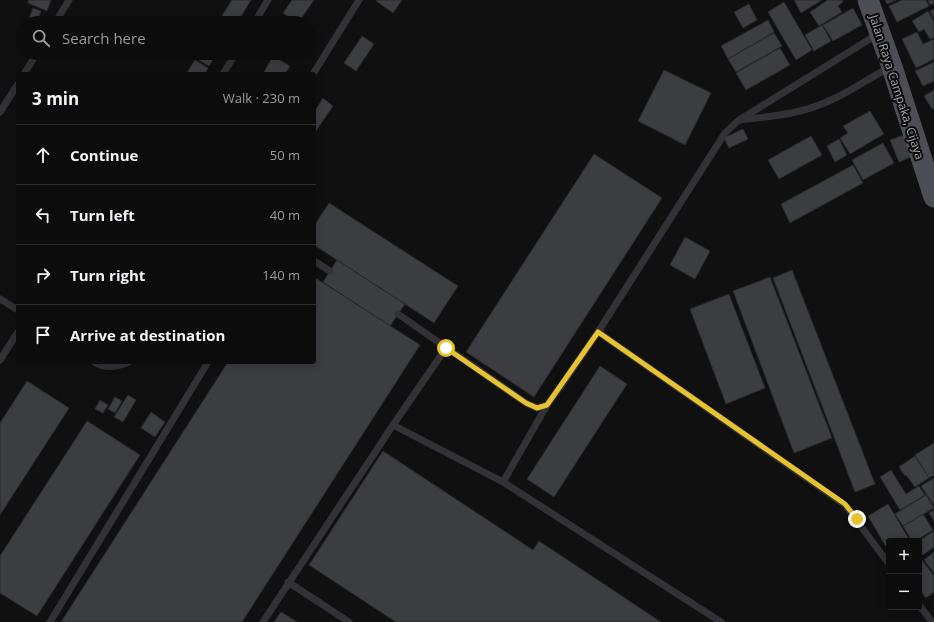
<!DOCTYPE html>
<meta charset="utf-8">
<style>
body{margin:0;font-family:"Open Sans",sans-serif;background:#151516;color:#f1f3f6}
.controls{position:absolute;right:12px;bottom:12px;display:grid;overflow:hidden;border-radius:4px;box-shadow:0 2px 10px #0003}
.controls button{width:36px;height:36px;display:grid;place-items:center;padding:0;border:0;border-bottom:1px solid #2c2c2e;background:#0c0c0d;color:#f1f3f6;font:20px sans-serif}
.stop{position:absolute;width:12px;height:12px;margin:-9px;border:3px solid #e7c231;border-radius:50%;background:#fff}
.stop.end{background:#e7c231;border-color:#fff;box-shadow:0 1px 4px #0008}
.list{margin:0;padding:0;list-style:none}
h2{display:flex;justify-content:space-between;align-items:center;height:52px;margin:0;padding:0 16px;font-size:17px}
h2 small{font-size:13px;font-weight:400;color:#9a9b9d}
.list li{display:grid;grid-template-columns:26px 1fr auto;gap:12px;align-items:center;box-sizing:border-box;height:60px;padding:0 16px;border-top:1px solid #2c2c2e}
.list b{display:block;font-size:15px;white-space:nowrap}
.list em{font-size:13px;font-style:normal;color:#9a9b9d}
.icon{flex:none;width:22px;height:22px;fill:none;stroke:currentColor;stroke-width:2;stroke-linecap:round;stroke-linejoin:round}
.map{position:relative;flex:none;width:934px;height:622px;overflow:hidden}
.search{position:absolute;background:#0c0c0d;box-shadow:0 2px 10px #0003;left:16px;top:16px;width:300px;height:44px;display:flex;align-items:center;gap:10px;box-sizing:border-box;padding:0 14px;border-radius:22px;color:#9a9b9d;font-size:15px}
.panel{position:absolute;background:#0c0c0d;box-shadow:0 2px 10px #0003;left:16px;top:72px;width:300px;height:292px;border-radius:4px}
.map>svg:first-child{display:block}
.building{fill:#3c3d41;stroke:#2a2a2d}
.lines{fill:none;stroke-linecap:round;stroke-linejoin:round}
.service{stroke:#313136;stroke-width:7}
.primary{stroke:#4d4e55;stroke-width:21}
.route{stroke:#e7c231;stroke-width:5}
.labels{text-anchor:middle;dominant-baseline:central;stroke-width:4;stroke-linejoin:round;paint-order:stroke}
.street-label{font-size:12px;fill:#a1a4b1;stroke:#0b0b0c}
</style>
<div class="map">
<svg width="934" height="622" viewBox="0 0 934 622">
<rect width="100%" height="100%" fill="#101011"/>
<path class="building" d="M29 0H51L47 11 28 3Z
M232 0H251L237 23H220L218 22Z
M292 0H314L298 23 283 13Z
M377 0H402L393 13 376 1Z
M794 0H822L801 13Z
M828 0H842L843 2 838 6 842 12 819 26 810 12Z
M885 0H896L887 4Z
M902 0H926L929 6 897 22 889 6Z
M928 0H934V3L930 5Z
M784 2 812 50 796 60 768 12Z
M749 4 757 20 743 28 734 12Z
M33 8 41 11 37 22 29 19Z
M853 8 862 25 833 41 823 25Z
M934 9V19L930 11Z
M928 11 934 22V37L930 39 924 29 919 32 912 21Z
M768 20 774 32 728 59 721 46Z
M822 25 831 41 814 51 805 35Z
M917 32 923 44 934 39V59L916 68 902 39Z
M774 33 782 46 736 72 728 59Z
M362 36 374 44 356 71 344 63Z
M780 48 790 65 746 90 736 73Z
M200 53H217L209 66 197 59Z
M273 56 290 66 285 74H263Z
M195 60 208 68 205 74H186Z
M934 62V81L923 86 915 71Z
M664 70 711 93 685 145 638 121Z
M934 90V108L932 109 924 96Z
M323 98 333 106 316 131 314 130V112Z
M870 111 884 134 850 154 840 138 848 133 843 126Z
M743 129 748 139 729 148 724 138Z
M904 135 913 156 899 162 890 140Z
M811 136 822 155 779 179 768 160Z
M839 139 847 155 835 162 827 146Z
M883 143 894 163 863 180 852 160Z
M594 154 662 198 534 397 466 352Z
M853 165 863 183 790 223 781 204Z
M329 203 458 286 434 323 314 245V226Z
M685 237 710 251 695 279 670 265Z
M337 260 405 304 390 326 323 282Z
M792 270 875 484 855 492 773 278Z
M314 277 420 345 242 622H61L228 362H314Z
M770 277 832 438 794 453 733 291Z
M729 294 765 388 726 404 690 309Z
M600 366 627 384 554 497 527 479Z
M27 381 69 408 0 515V423Z
M128 395 136 400 123 422 114 417Z
M115 397 122 401 115 413 108 409Z
M100 400 108 405 103 413 95 409Z
M151 412 165 422 155 437 141 428Z
M87 421 140 455 37 616 0 593V556Z
M934 443V475L929 478 915 455Z
M383 451 533 550 539 541 661 622H396L309 565Z
M915 456 929 478 915 487 906 475 905 476 899 467Z
M891 470 906 494 919 486 925 495 900 510 880 477Z
M934 478V504H933L921 486Z
M926 495 934 508 903 526 895 514Z
M888 504 910 541H889V552L868 516Z
M934 510V521L929 513Z
M923 514 933 530 915 541H912L903 526Z
M934 531V547L923 555 919 549V541Z
M934 552V573L924 560Z
M919 556 934 576V592L926 598 919 589Z
M281 612 297 622H274Z"/>
<g class="lines">
<path class="service" d="M55 23 69 0
M254 23 268 0
M24 74 37 53
M223 74 236 53
M313 74 359 0
M0 112 18 84
M741 120C773 116 802 114 831 100 852 91 870 77 891 67
M314 261 330 271
M0 299 18 310
M398 314 526 403 537 408 547 405 561 386 598 332 725 133 739 120 878 34
M598 332 845 505 889 564
M0 360 18 332
M94 362C105 369 117 367 129 362
M393 425 503 482 721 622
M503 482 547 405
M288 582 349 622
M919 605 932 622
M50 622 208 362
M263 622 393 425 446 348"/>
<path class="primary" d="M868 0 892 67 934 197"/>
</g>
<g class="lines">
<path class="route" d="M446 348 526 403 537 408 547 405 598 332 845 504 857 519"/>
</g>
<g class="labels">
<g class="street-label">
<text transform="translate(897 87) rotate(72)">Jalan Raya Campaka, Cijaya</text>
</g>
</g>
</svg>
<div class="controls">
<button>+</button>
<button>−</button>
</div>
<div class="stop" style="left:446px;top:348px"></div>
<div class="stop end" style="left:857px;top:519px"></div>
<div class="search"><svg class="icon" aria-label="search" viewBox="0 0 24 24"><circle cx="10" cy="10" r="6"/><path d="M15 15l6 6"/></svg>Search here</div>
<section class="panel">
<h2>3 min<small>Walk · 230 m</small></h2>
<ul class="list">
<li><svg class="icon" aria-label="ahead" viewBox="0 0 24 24"><path d="M12 20V5M6 11l6-6 6 6"/></svg><div><b>Continue</b></div><em>50 m</em></li>
<li><svg class="icon" aria-label="left" viewBox="0 0 24 24"><path d="M17 20v-9H6M10 6l-5 5 5 5"/></svg><div><b>Turn left</b></div><em>40 m</em></li>
<li><svg class="icon" aria-label="right" viewBox="0 0 24 24"><path d="M7 20v-9h11M14 6l5 5-5 5"/></svg><div><b>Turn right</b></div><em>140 m</em></li>
<li><svg class="icon" aria-label="arrive" viewBox="0 0 24 24"><path d="M6 21V4h12l-3 4 3 4H6"/></svg><div><b>Arrive at destination</b></div></li>
</ul>
</section>
</div>
